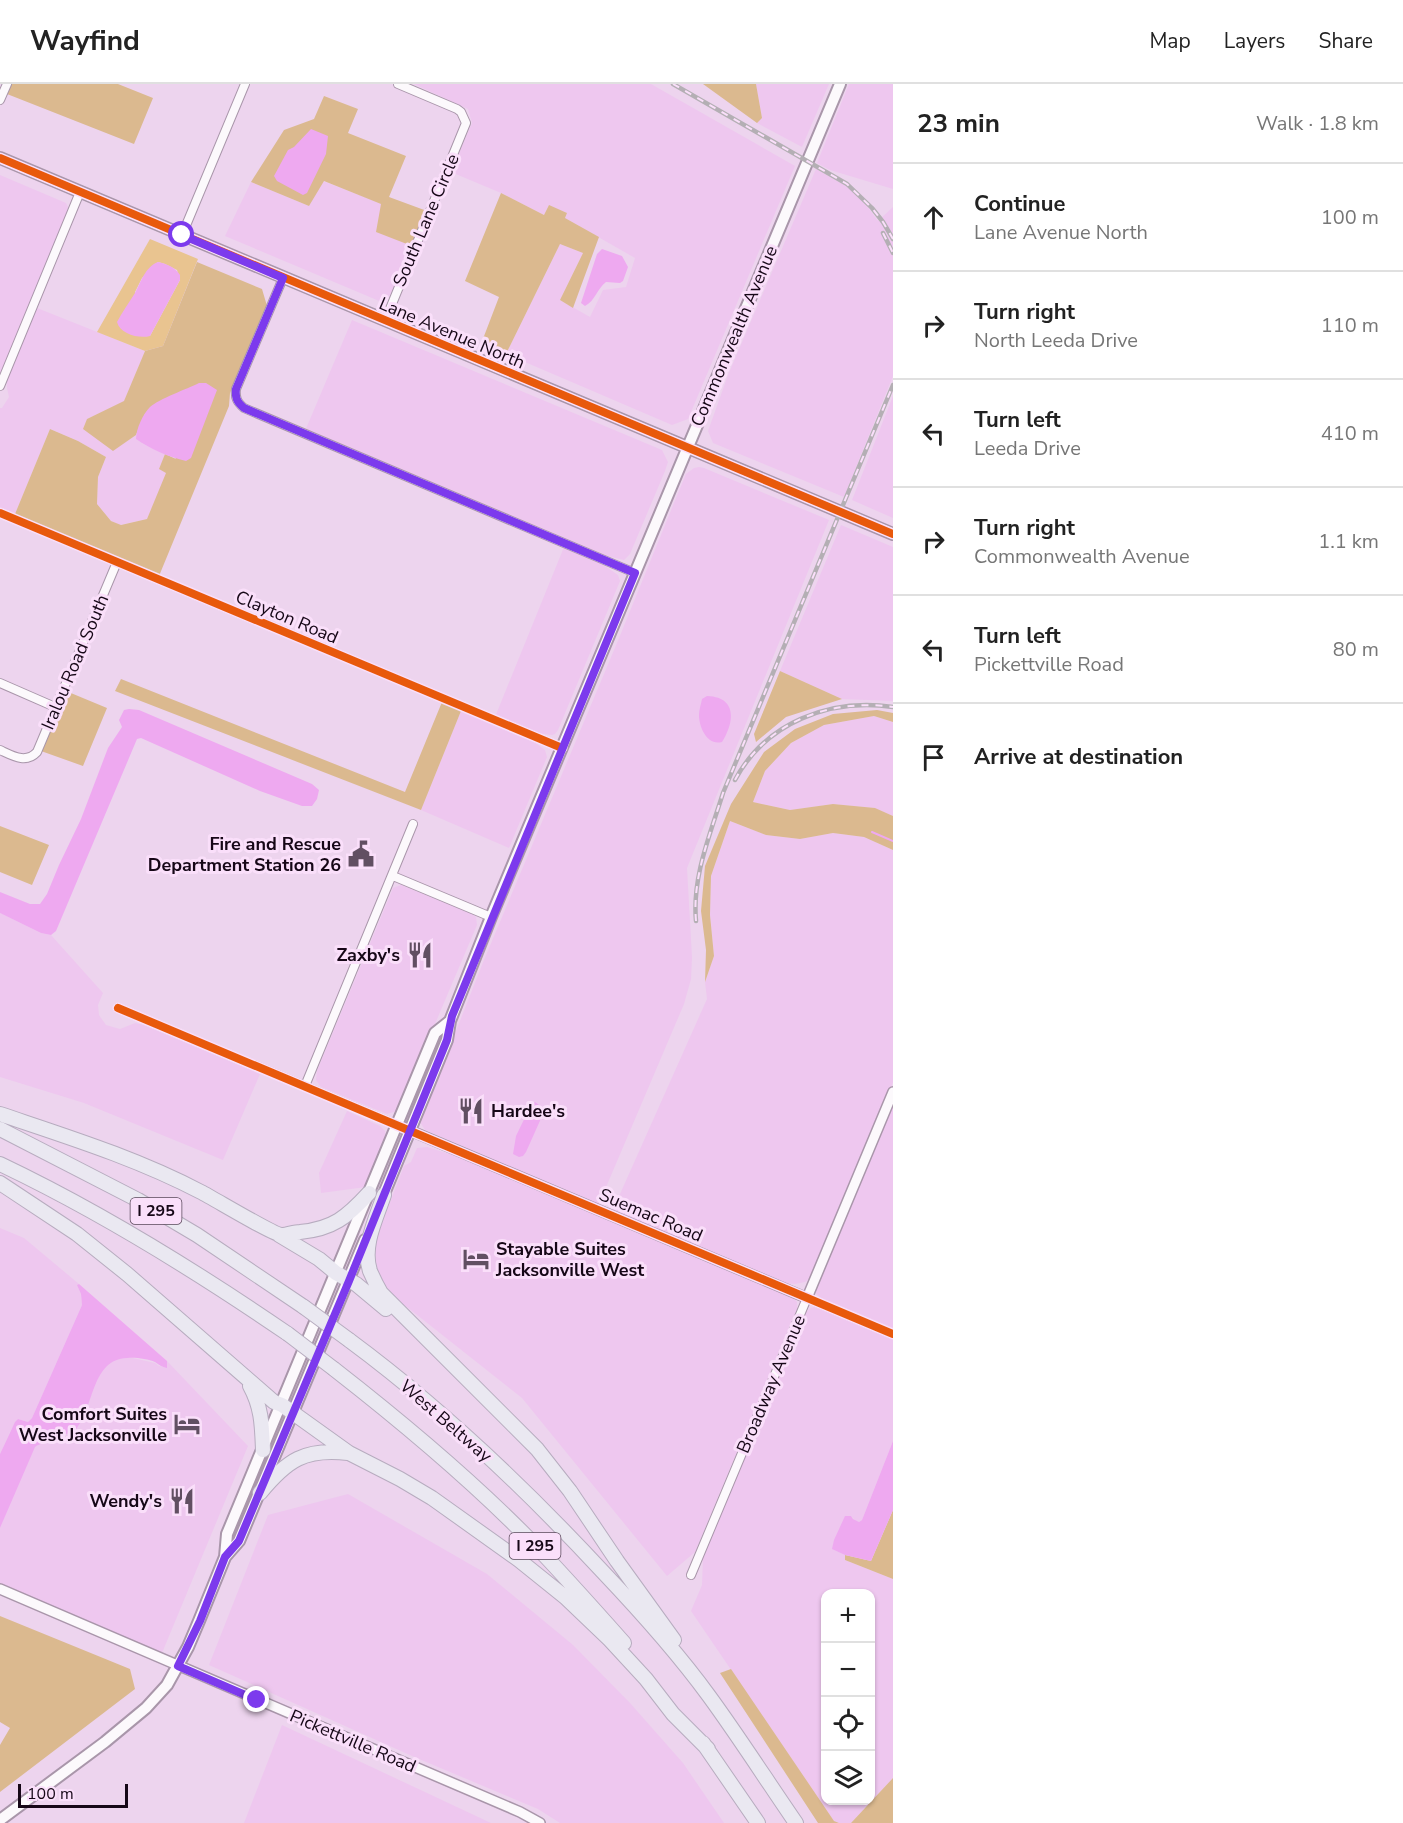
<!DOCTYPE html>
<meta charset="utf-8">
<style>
body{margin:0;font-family:"Nunito Sans",sans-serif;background:#f6f6f6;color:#222}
.controls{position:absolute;right:18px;bottom:18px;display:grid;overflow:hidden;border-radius:12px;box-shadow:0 2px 4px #0004}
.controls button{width:54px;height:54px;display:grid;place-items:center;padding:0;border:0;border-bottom:2px solid #e0e0e0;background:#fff;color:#222;font:30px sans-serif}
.scale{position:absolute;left:18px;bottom:15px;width:110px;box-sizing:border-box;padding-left:6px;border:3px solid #160717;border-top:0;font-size:16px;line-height:21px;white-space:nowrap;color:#160717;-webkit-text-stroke:4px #fadffa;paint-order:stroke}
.stop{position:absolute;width:18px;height:18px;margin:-14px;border:4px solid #7c3aed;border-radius:50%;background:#fff}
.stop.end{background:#7c3aed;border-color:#fff;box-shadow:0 2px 6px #0008}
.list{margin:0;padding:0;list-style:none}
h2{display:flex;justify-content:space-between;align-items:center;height:78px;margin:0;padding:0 24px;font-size:26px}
h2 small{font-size:20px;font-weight:400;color:#767676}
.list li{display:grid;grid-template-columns:39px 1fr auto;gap:18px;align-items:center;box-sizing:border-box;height:108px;padding:0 24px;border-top:2px solid #e0e0e0}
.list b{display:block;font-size:22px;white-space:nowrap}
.list p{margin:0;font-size:20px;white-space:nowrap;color:#767676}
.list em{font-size:20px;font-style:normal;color:#767676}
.icon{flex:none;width:33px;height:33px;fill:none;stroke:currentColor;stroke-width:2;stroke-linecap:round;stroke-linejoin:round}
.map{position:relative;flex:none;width:893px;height:1739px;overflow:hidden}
header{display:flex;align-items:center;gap:36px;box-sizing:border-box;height:84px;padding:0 30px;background:#fff;border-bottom:2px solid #e0e0e0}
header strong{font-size:28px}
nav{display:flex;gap:33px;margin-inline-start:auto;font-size:21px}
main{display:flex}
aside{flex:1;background:#fff}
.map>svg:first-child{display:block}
.built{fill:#eec7ef;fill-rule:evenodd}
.green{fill:#e9c490;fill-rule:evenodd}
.forest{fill:#dbb98f}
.water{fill:#eea9f0}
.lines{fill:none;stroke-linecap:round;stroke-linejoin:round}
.stream{stroke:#eea9f0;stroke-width:2}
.minor-casing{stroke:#a996aa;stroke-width:10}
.tertiary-casing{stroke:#a996aa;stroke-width:12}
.secondary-casing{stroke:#a996aa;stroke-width:14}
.motorway-casing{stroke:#b7acbf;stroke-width:16}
.minor{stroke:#fcf9fc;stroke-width:8}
.tertiary{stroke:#fcf9fc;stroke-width:9}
.secondary{stroke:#fcf9fc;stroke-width:10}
.motorway{stroke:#eae8f1;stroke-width:14}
.rail-casing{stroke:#b4afb4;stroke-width:4.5}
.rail{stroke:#fadffa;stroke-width:2;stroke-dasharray:7;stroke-linecap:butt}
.motorway-bridge-casing{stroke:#b7acbf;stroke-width:16;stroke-linecap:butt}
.motorway-bridge{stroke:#eae8f1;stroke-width:14}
.cycleway-casing{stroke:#fadffa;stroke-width:11}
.cycleway{stroke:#e8590c;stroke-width:8}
.route{stroke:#7c3aed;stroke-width:8}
.labels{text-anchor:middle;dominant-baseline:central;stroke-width:6;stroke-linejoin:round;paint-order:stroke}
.shield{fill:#fadffa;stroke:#5a485b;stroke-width:1.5}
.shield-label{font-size:16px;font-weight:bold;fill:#160717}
.street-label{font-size:18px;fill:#160717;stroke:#fadffa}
.poi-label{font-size:18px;font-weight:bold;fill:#160717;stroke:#fadffa;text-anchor:end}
</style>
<header>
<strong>Wayfind</strong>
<nav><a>Map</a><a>Layers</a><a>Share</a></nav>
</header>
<main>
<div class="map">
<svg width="893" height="1739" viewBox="0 0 893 1739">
<rect width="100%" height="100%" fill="#edd4ee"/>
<path class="built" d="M414 0H651L795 82 688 335 672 341 506 270 560 160 583 169 560 216 590 233 603 206 626 203 635 174 565 134 567 129 549 122 544 131 501 109 451 88 472 39 468 25Z
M756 0H829L802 63 757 39 762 34Z
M849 0H893V105L830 86 817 79Z
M816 85 848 103 867 122 878 137 893 123V292L844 413 713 359 708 347 728 291Z
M0 91 66 119 68 123 65 137 0 292Z
M323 97 382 120 412 162 389 213 384 219 225 152 251 98 309 122Z
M37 224 145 267 124 318 87 335 113 366 136 351V355L143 360 165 370 160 385 167 389 147 435 120 441 111 437 97 420 98 393 106 373 78 357 50 345 15 430 0 424V324H2L9 313 7 304V294Z
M352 236 662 366 668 378 665 387 630 470 624 476 590 468 305 347Z
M893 312V434L852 416Z
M699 383 704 384 829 436 687 784 692 873 691 895 684 920 598 1122 425 1046 420 1038 484 876 617 559 674 419 686 390 694 384Z
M841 441 893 463V617L842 615 780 587Z
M564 463 598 477 618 491 620 497 558 646 555 650 552 651 535 649 495 633Z
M461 627 530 655 545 666 547 673 509 764 421 726Z
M874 632 893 638V732L874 724 833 720 790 726 753 718 765 687 791 659 824 641Z
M730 737 766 751 800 755 833 749 864 753 893 766V998L813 1192 805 1198 795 1200 782 1199 612 1128 707 915 705 898 714 872 710 831 711 792Z
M401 801 472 830 476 833 477 841 401 1020 397 1027 387 1030 321 1003 316 996 317 987 391 809 393 804Z
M0 829 41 849 51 851 103 909 98 921 99 931 106 941 120 945 135 939 144 941 260 990 223 1076 84 1019 0 993Z
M893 1017V1245L820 1214 816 1209V1202Z
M347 1027 380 1042 385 1047 386 1056 366 1103 321 1109 319 1089Z
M427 1063 459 1073 600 1131 790 1211 797 1218V1225L695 1468 667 1492 522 1314 407 1223 390 1214 375 1187 377 1184 375 1168 377 1152 404 1082 411 1078 417 1064Z
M0 1144 24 1154 79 1200 77 1201 81 1210 82 1221 32 1334 28 1338 18 1335 11 1346 0 1370Z
M817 1222 893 1254V1357L862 1436 859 1438 856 1437 851 1432 833 1465 845 1471V1476L893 1495V1694L851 1739H839L834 1737 691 1527 702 1501 703 1473 805 1229 811 1224ZM826 1510H870V1716H826Z
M128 1273 155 1279 159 1282 167 1283V1277L248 1362 162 1569 0 1500V1444L30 1370 35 1363 43 1358 77 1344 83 1331 87 1327 88 1318 103 1283 112 1276Z
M348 1410 487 1490 573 1561 630 1619 683 1679 724 1739H560L538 1725 412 1672 209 1581 268 1431Z
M282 1641 491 1739H244Z"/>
<path class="green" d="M150 155 198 175 163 262 145 267 97 248ZM158 178 165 180 177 186 180 196 150 252 135 208 142 194Z"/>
<path class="forest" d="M11 0H118L153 14 134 60 7 10Z
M703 0H756L762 34 757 39Z
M324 12 358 25 348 49 406 72 389 113 427 127 412 162 376 148 381 120 324 97 309 122 251 98 284 46 314 35Z
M501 109 544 131 549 121 567 129 565 134 599 153 573 224 560 216 583 169 560 160 506 270 481 260 499 213 465 197Z
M197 178 262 205 267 222 230 309 229 322 159 492 15 430 50 345 78 357 106 373 98 393 97 420 111 437 121 441 147 435 166 389 159 385 165 370 176 375 145 330 136 351 113 367 83 345 87 335 124 317 145 267 163 262Z
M780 587 842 615 786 633 756 658 754 650Z
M121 595 405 708 442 618 461 627 421 726 115 607Z
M66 607 107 624 83 682 41 667Z
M877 626 893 629V638L874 632 824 641 791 659 765 687 753 718 790 726 833 720 875 724 893 732V766L864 753 833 749 800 755 766 751 730 737 711 792 710 831 714 872 705 898 706 866 701 827 705 782 731 720 764 668 795 645 833 630Z
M0 742 49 761 32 801 0 788Z
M893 1426V1495L845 1476V1471L871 1477Z
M0 1532 130 1585 135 1605 0 1708V1661L10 1644 0 1638Z
M731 1585 834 1737 839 1739H818L720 1589Z
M893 1694V1739H851Z"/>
<path class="water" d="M311 45 328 52 326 70 307 109 303 111 277 97 274 92 288 66 294 63Z
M602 165 622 172 628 183 623 197 620 199 606 198C597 205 595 217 585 222L581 219 597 170Z
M158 178C167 180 175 183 180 191V196L150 252C139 255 120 250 117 238 122 228 129 219 135 209 141 198 145 183 158 178Z
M199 299H206L217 306 191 374 186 377C169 373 150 365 136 355 136 345 143 330 150 323 159 315 187 305 199 299Z
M707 612C738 613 734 639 722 658 707 662 699 643 699 631 699 626 701 620 702 615Z
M129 625 139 626 312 700 319 706 317 715 312 722H302L260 707 141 654 137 655 56 847 51 851 41 849 0 829V808L30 820H40L47 810 59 781 81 735 108 664 122 643 119 636 124 626Z
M535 1018 543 1024V1030L526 1068 523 1072 519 1073 513 1070 516 1052 531 1021Z
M79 1200 167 1277V1284C162 1283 159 1281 155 1278 148 1275 135 1273 127 1274 92 1275 94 1322 77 1344 72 1350 44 1357 35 1363L0 1444V1370L15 1338 18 1335 28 1338 32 1334 82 1221 81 1210 77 1201Z
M893 1357V1426L871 1477 845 1471 832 1465 834 1456 845 1432H851L853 1435 859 1438 862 1436Z"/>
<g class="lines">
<path class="stream" d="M872 748 893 757"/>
<g class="minor-casing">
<path id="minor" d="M0 16 7 0
M182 151 245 0
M283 194 236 305C235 314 237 318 244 324L635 489
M385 237 466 39 461 28 457 25 398 0
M0 302 80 108
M0 429 562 664
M0 599 55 623
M0 666C13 672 26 680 37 668L117 478
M393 792 491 833
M118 924 397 1041
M305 1002 413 740
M691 1491 807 1214 893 1250"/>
</g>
<g class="tertiary-casing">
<path id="tertiary" d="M397 1041 807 1214 893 1008
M0 1505 520 1728 540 1739"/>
</g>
<g class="secondary-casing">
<path id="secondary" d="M0 74 893 450
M381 1117 447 956 450 937 491 833 840 0
M225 1473 239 1457 365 1156
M0 1736 105 1658 146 1624 167 1601 188 1563 199 1537 225 1473 227 1450 435 949 450 937"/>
</g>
<g class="motorway-casing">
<path id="motorway" d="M0 1030C68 1053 136 1074 201 1108 213 1114 274 1151 282 1151 287 1151 294 1148 300 1148 333 1145 347 1133 369 1109
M0 1045 138 1116 197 1151 304 1223
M0 1080C101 1128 196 1187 288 1250
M0 1099 77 1150 127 1190 274 1318 282 1321 349 1369 400 1395 432 1414 519 1476 565 1513 610 1556 646 1595 673 1630 708 1665
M384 1111C376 1135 362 1162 370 1187 373 1194 377 1202 381 1209L537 1365 570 1407 617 1477 674 1556
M279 1151 319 1175 336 1189 356 1200 386 1225
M349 1256C441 1324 525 1404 603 1488 640 1527 677 1568 709 1612 739 1653 767 1697 796 1739
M334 1285C402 1338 468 1393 528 1454 561 1488 593 1524 624 1559
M250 1302C262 1324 262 1342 263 1366
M260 1409C287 1376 305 1364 348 1369
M703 1659 758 1739"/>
</g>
<use href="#minor" class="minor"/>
<use href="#tertiary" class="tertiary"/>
<use href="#secondary" class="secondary"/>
<use href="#motorway" class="motorway"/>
<g class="rail-casing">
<path id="rail" d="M673 0 847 100 872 124 883 138 893 155
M883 149 893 169
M735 696C766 638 830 614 893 623
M696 837C692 793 710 751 723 709L893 301"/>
</g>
<use href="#rail" class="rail"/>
<g class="motorway-bridge-casing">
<path id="motorway-bridge" d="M304 1223 349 1256
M288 1250 334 1285"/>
</g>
<use href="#motorway-bridge" class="motorway-bridge"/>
<g class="cycleway-casing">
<path id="cycleway" d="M0 74 893 450
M0 429 562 664
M118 924 893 1250"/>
</g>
<use href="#cycleway" class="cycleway"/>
</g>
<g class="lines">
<path class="route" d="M182 151 283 194 236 305C235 314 237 318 244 324L635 489 452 932 447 956 349 1197 239 1457 225 1473 200 1537 178 1582 257 1616"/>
</g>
<defs>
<g id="civic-bare" transform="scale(2.07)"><path d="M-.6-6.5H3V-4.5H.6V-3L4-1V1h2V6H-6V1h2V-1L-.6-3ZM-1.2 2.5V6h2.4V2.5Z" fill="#614f62" stroke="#fadffa" stroke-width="2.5" paint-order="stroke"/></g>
<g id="restaurant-bare" transform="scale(2.07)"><path d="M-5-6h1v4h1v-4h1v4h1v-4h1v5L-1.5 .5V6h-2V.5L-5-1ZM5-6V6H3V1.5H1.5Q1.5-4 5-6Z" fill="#614f62" stroke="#fadffa" stroke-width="2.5" paint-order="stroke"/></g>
<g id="hotel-bare" transform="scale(2.07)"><path d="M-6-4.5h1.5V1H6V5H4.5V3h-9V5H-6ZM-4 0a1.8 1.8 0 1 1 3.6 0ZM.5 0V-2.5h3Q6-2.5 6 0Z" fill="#614f62" stroke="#fadffa" stroke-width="2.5" paint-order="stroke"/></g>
</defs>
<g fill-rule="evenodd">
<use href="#civic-bare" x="361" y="770"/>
<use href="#restaurant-bare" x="420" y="871"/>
<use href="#restaurant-bare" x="471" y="1027"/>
<use href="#hotel-bare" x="476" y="1175"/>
<use href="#hotel-bare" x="187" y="1340"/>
<use href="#restaurant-bare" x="182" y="1417"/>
</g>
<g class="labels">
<g class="shield">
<rect x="130.5" y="1114" width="51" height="26" rx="4.5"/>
<rect x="509.5" y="1449" width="51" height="26" rx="4.5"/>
</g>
<g class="shield-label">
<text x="156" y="1127">I 295</text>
<text x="535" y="1462">I 295</text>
</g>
<g class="street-label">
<text transform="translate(426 136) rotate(-67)">South Lane Circle</text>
<text transform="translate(452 249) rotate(23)">Lane Avenue North</text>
<text transform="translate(734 252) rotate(-67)">Commonwealth Avenue</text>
<text transform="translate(287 533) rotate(23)">Clayton Road</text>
<text transform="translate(75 578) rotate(-67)">Iralou Road South</text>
<text transform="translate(651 1131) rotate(23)">Suemac Road</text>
<text transform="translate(771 1300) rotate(-67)">Broadway Avenue</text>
<text transform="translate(446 1337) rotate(41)">West Beltway</text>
<text transform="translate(353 1657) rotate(23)">Pickettville Road</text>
</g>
<g class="poi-label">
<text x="341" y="760">Fire and Rescue<tspan x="341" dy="21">Department Station 26</tspan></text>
<text x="400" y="871">Zaxby's</text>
<text x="491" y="1027" text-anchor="start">Hardee's</text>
<text x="496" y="1165" text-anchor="start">Stayable Suites<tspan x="496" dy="21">Jacksonville West</tspan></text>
<text x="167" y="1330">Comfort Suites<tspan x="167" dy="21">West Jacksonville</tspan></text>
<text x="162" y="1417">Wendy's</text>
</g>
</g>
</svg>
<div class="controls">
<button>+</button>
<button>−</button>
<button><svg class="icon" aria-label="locate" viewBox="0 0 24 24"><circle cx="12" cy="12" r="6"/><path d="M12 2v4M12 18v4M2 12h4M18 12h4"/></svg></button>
<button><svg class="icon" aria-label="layers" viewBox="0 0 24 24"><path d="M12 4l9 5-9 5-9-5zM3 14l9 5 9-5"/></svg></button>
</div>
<div class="scale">100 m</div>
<div class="stop" style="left:182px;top:151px"></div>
<div class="stop end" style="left:257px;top:1616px"></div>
</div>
<aside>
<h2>23 min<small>Walk · 1.8 km</small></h2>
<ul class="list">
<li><svg class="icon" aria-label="ahead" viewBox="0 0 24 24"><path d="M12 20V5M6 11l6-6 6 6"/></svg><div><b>Continue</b><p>Lane Avenue North</p></div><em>100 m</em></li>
<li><svg class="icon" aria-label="right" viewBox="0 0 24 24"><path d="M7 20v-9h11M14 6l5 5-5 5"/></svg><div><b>Turn right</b><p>North Leeda Drive</p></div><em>110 m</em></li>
<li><svg class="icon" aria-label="left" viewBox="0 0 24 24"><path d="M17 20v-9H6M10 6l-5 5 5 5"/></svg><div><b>Turn left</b><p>Leeda Drive</p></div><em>410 m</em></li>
<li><svg class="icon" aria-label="right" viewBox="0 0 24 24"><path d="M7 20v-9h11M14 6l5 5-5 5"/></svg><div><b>Turn right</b><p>Commonwealth Avenue</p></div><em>1.1 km</em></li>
<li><svg class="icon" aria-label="left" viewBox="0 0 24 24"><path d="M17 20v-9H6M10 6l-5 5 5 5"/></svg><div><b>Turn left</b><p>Pickettville Road</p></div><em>80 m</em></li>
<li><svg class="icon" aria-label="arrive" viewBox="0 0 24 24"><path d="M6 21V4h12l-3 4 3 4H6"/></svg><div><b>Arrive at destination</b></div></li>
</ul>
</aside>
</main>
